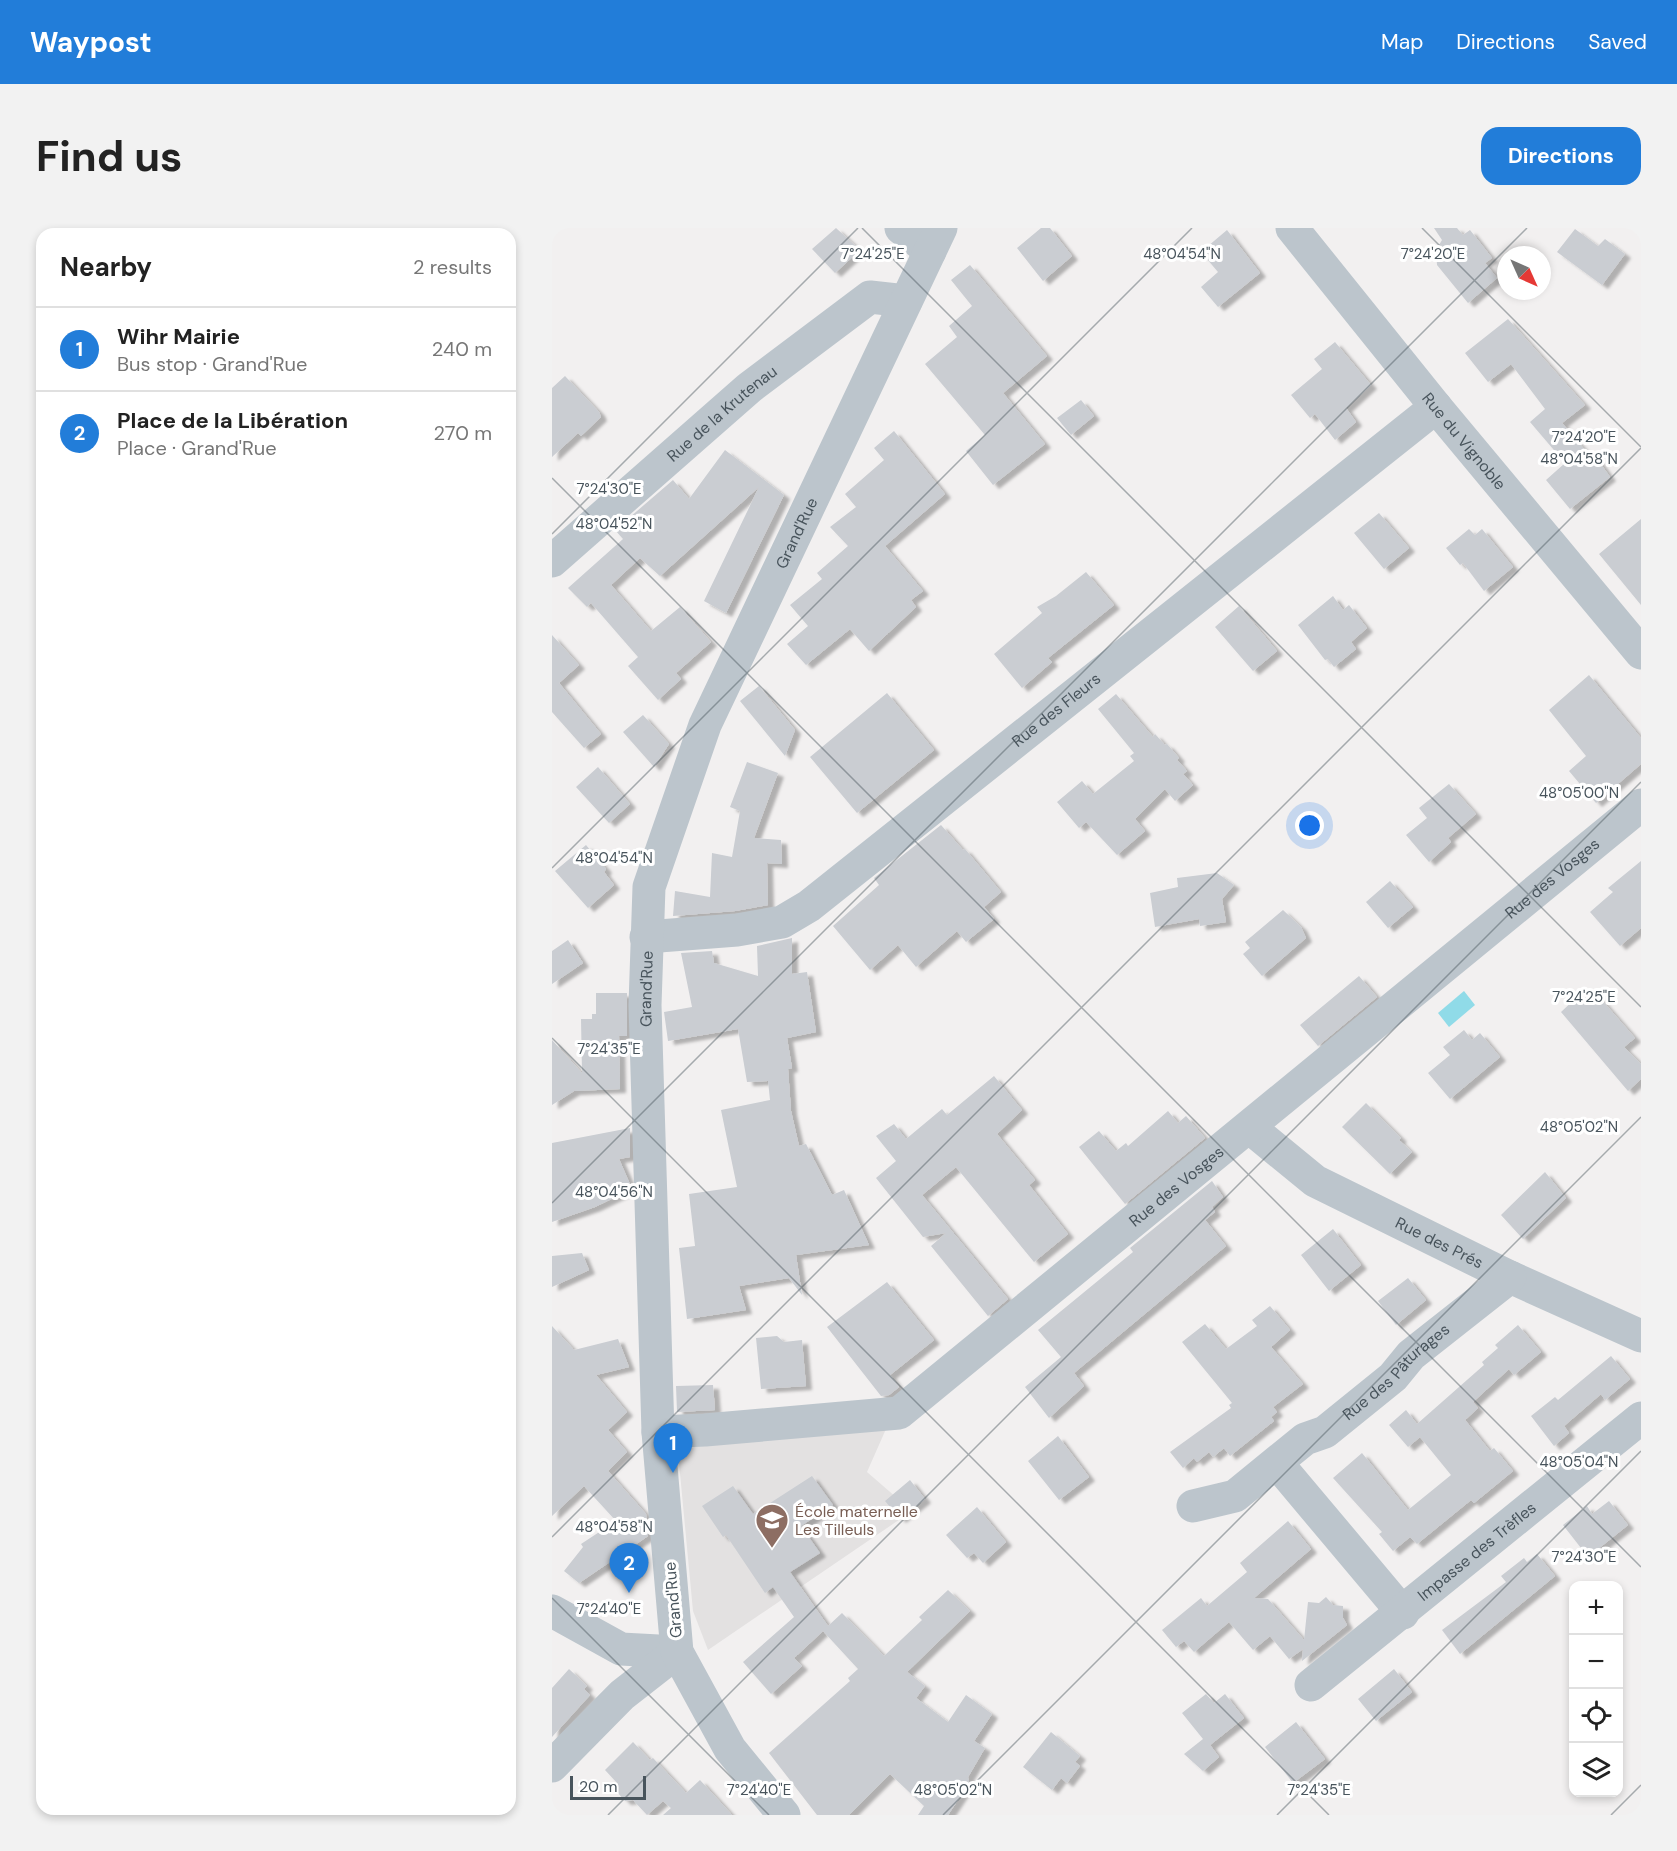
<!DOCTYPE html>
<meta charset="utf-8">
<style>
body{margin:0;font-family:"DM Sans",sans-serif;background:#f2f2f2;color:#222}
.controls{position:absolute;right:18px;bottom:18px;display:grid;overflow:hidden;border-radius:12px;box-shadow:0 3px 9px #0003}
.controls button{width:54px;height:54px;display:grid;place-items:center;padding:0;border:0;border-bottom:2px solid #e0e0e0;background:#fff;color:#222;font:30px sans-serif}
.compass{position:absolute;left:945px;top:18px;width:54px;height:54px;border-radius:50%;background:#fff;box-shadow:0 3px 9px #0003;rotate:135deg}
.scale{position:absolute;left:18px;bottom:15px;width:76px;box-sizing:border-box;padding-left:6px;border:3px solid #48545c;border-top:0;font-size:16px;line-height:21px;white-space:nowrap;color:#48545c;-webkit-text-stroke:4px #fff;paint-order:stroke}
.you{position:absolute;left:758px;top:598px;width:21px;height:21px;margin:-15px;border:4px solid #fff;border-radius:50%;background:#1a73e8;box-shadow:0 0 0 9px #1a73e833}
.badge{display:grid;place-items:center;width:39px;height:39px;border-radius:50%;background:#227dd9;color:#fff;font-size:20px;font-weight:700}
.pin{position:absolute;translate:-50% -50px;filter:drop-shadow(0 2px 3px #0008)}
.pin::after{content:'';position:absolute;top:32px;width:21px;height:18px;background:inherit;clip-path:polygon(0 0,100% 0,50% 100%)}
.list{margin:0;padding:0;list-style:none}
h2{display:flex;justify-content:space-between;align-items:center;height:78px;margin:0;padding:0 24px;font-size:26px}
h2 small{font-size:20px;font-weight:400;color:#767676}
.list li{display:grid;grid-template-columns:39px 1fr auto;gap:18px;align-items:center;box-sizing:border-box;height:84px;padding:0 24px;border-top:2px solid #e0e0e0}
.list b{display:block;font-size:22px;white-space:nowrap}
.list p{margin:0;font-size:20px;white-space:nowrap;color:#767676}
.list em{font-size:20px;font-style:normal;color:#767676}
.icon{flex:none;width:33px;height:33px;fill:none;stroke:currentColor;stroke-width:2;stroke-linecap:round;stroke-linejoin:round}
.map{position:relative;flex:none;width:1089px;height:1587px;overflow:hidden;border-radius:18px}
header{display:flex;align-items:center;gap:36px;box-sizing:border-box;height:84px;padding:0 30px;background:#227dd9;color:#fff}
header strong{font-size:28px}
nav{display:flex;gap:33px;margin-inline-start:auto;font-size:21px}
.intro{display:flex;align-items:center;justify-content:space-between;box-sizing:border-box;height:144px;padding:0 36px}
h1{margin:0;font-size:42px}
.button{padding:15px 27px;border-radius:18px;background:#227dd9;color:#fff;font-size:21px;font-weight:700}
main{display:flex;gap:36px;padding:0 36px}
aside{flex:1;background:#fff;border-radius:18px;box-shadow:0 3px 9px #0003}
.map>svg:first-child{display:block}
.education{fill:#e3e1e1}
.water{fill:#90dbe8}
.building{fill:#cacdd2;filter:url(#shadow)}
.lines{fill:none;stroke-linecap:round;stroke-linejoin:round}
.minor{stroke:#bcc5cc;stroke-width:33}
.ticks{fill:none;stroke:#48545c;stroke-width:1.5;stroke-opacity:0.45}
.labels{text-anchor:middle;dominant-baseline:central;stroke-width:6;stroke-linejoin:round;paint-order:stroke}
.street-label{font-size:16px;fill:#48545c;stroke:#fff}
.education-label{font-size:16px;fill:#785e54;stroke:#fff;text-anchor:start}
.ticks-label{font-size:15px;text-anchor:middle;fill:#48545c;stroke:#fff;stroke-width:6;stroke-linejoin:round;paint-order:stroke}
</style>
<header>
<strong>Waypost</strong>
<nav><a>Map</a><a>Directions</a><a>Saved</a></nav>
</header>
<div class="intro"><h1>Find us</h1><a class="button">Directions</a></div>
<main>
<aside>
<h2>Nearby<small>2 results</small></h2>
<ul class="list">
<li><span class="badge">1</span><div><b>Wihr Mairie</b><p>Bus stop · Grand'Rue</p></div><em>240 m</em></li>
<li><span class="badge">2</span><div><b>Place de la Libération</b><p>Place · Grand'Rue</p></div><em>270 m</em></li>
</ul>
</aside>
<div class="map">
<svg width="1089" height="1587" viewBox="0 0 1089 1587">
<defs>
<filter id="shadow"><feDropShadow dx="6" dy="4" stdDeviation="1.5" flood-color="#0004"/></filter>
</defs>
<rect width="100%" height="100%" fill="#f2f0f0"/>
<path class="education" d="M334 1201 315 1244 360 1283 156 1422 141 1383 126 1224 152 1216Z"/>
<path class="water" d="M912 763 923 777 897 799 886 785Z"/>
<path class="building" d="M284 0 308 22 283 45 260 21Z
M489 0H498L520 28 491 53 465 20Z
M882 0H905L911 7 918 2 940 30 933 35 945 50 916 75 885 37 884 22 890 12Z
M1023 1 1046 18 1053 11 1073 26 1050 57 1005 24Z
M675 2 708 45 666 79 649 59 666 44 649 24Z
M418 37 495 128 451 165 493 216 441 257 414 223 433 207 373 136 405 109 397 98 420 78 399 52Z
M956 91 1033 177 1010 195 1037 227 1041 225 1058 249 1018 281 994 252 1013 235 978 194 993 181 959 136 936 154 913 125Z
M783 114 819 157 794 180 804 194 783 212 763 186 758 190 739 167 770 141 762 131Z
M13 148 47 184 49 189 29 208 26 205 0 229V160Z
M529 172 542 188 519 207 505 190Z
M342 203 393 266 333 318 371 363 359 372 364 379 317 423 298 401 254 437 235 416 256 398 238 377 270 351 265 345 296 318 278 299 304 279 293 266 332 232 322 220Z
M173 222 232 267 174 385 152 373 207 259 108 348 88 330 59 357 99 403 128 379 159 414 124 445 129 451 106 472 76 438 86 429 39 375 35 379 16 360 71 311 63 302 121 252 137 271Z
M827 285 857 320 832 341 802 305Z
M1089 291V377L1047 326Z
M917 301 923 307 930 301 961 339 932 363 911 335 908 337 894 320Z
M534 344 562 377 496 430 500 434 470 460 442 426 490 385 485 379 504 368Z
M781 368 791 382 797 377 815 400 799 414 804 421 782 439 776 431 773 432 746 397Z
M687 378 725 423 701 443 663 399Z
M0 407 27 437 7 455 49 506 32 520 0 484Z
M1037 447 1089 510V536L1044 575 1017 543 1034 528 997 482Z
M207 458 243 502 233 528 188 473Z
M335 465 382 522 305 585 258 529Z
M564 466 601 509 603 506 613 517 615 516 627 530 625 532 635 543 631 546 641 557 623 573 613 561 583 591 593 603 565 627 534 594 527 600 505 574 530 553 541 566 582 533 578 528 582 525 546 481Z
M91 487 117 516 102 539 71 504Z
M195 534 226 545 202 610 229 612 230 636 215 635 216 677 183 683 121 688 123 663 158 669 160 625 180 629 188 583 178 579Z
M46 539 78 576 57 595 24 559Z
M897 556 924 586 896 610 899 614 877 634 854 607 875 590 867 580Z
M389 597 411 622 413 621 449 664 432 679 442 691 414 714 405 703 364 739 346 717 318 742 281 698 327 657 322 650Z
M34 617 54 641 52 644 62 657 36 680 3 643Z
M1089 633V700L1068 718 1038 684 1061 664 1056 660Z
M665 645 682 657 670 671 674 694 648 698 647 691 603 699 598 665 626 659 625 650Z
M838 653 861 679 836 700 814 674Z
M731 682 749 699 754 710 710 748 691 726 698 720 693 714Z
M240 710V746L255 744 264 804 235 810 240 840 236 841 239 883 247 918 254 916 280 967 292 962 317 1017 244 1027 250 1067 237 1050 187 1058 194 1082 135 1091 127 1020 143 1018 137 966 185 959 169 882 218 872 216 853 195 854 186 801 116 813 112 784 140 779 129 725 160 723 162 735 206 748 205 718Z
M16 712 31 735 0 756V723Z
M807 748 825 769 766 818 748 797Z
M1040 761 1083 810 1072 819 1089 836V851L1076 863 1009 784 1025 769 1027 772Z
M44 765H75V808H67L68 861 22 863 0 877V812L30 845 29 791H40V786H44Z
M912 802 920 812 928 805 948 829 898 871 876 845 898 827 891 819Z
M442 848 470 882 445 906 483 952 477 957 516 1006 482 1034 404 939 370 967 456 1071 436 1088 379 1018 394 1005 371 1009 324 950 344 933 324 908 342 896 354 911 390 881 395 887Z
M814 875 849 910 847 912 860 924 838 946 790 899Z
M616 883 626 895 634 888 653 910 573 976 527 919 547 903 564 923 574 915 576 918Z
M78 900V929L67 931 80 961 43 979 0 994V915Z
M993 944 1014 970 971 1011 949 987Z
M660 953 671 969 660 979 663 984 653 992 674 1018 522 1145 532 1158 497 1190 473 1159 509 1129 486 1102 581 1024 578 1020Z
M781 1001 809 1037 777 1063 749 1027Z
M30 1025 37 1042 0 1059V1028Z
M856 1050 874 1072 844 1097 826 1073Z
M335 1054 382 1112 338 1147 347 1159 337 1167 329 1168 275 1099Z
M718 1078 738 1102 719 1119 751 1156 721 1179 725 1184 719 1189 722 1193 678 1228 672 1220 661 1229 657 1224 645 1234 642 1230 631 1240 618 1224 679 1180 677 1177 680 1175 630 1114 653 1096 674 1121 705 1098 700 1092Z
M966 1097 989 1124 962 1147 957 1141 921 1174 926 1180 913 1192 938 1223 942 1220 961 1243 922 1275 919 1272 865 1316 858 1309 841 1323 827 1306 830 1304 781 1250 810 1225 856 1282 899 1247 868 1209 856 1219 837 1197 854 1182 865 1196 932 1137 930 1134 946 1120 943 1117Z
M0 1098 22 1122 66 1111 77 1139 44 1147 75 1184 56 1202 75 1224 56 1243 94 1286 96 1308 27 1355 12 1343 31 1319 29 1316 64 1293 32 1258 0 1288Z
M225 1108 232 1114 250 1112 254 1158 209 1161 204 1110Z
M1059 1128 1078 1151 1053 1172 1049 1166 1012 1198 1017 1205 1002 1218 979 1188 1003 1169 1006 1172Z
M161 1157 163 1182 125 1184 124 1158Z
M506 1208 537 1249 507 1272 476 1233Z
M260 1248 281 1277 249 1298 268 1325 238 1344 276 1398 290 1385 332 1428 370 1392 367 1389 396 1362 418 1383 355 1444 373 1458 364 1470 396 1494 414 1467 440 1486 422 1513 433 1520 416 1549 417 1555 396 1587H366L372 1578 338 1546 297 1587H265L217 1525 298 1453 296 1450 306 1441 271 1403 242 1430 250 1438 219 1466 191 1434 242 1389 221 1359 213 1365 174 1307 171 1309 150 1278 181 1258 201 1286Z
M358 1252 373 1271 348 1291 333 1273Z
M1057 1273 1076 1297 1036 1329 1011 1297 1035 1278 1040 1286Z
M425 1279 454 1314 431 1335 422 1325 415 1330 394 1307Z
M736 1293 759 1321 702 1370 716 1371 752 1412 756 1374 767 1375 774 1369 781 1377 791 1378V1390L795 1397 750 1433 751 1421 737 1431 718 1408 701 1422 677 1394 642 1424 632 1413 624 1419 610 1402 649 1370 655 1378 695 1344 688 1335Z
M985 1326 1003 1348 908 1426 890 1402 954 1354 949 1348 972 1330 975 1334Z
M17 1441 35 1458 32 1461 38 1467 0 1509V1460Z
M842 1441 860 1464 824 1493 806 1471Z
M654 1466 662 1475 673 1466 692 1490 658 1517 667 1529 651 1543 632 1526 651 1511 630 1485Z
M744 1494 773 1531 741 1555 713 1519Z
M499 1504 528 1528 523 1534 528 1538 515 1555 509 1550 500 1562 471 1539Z
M81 1514 98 1532 101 1530 134 1565 148 1552 180 1587H111L119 1580 111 1573 95 1587 81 1572 73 1573 65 1564 66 1556 53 1542Z"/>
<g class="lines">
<g class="minor">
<path d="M349 0 378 23"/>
<path id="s1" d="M740 0 884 179 1089 425"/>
<path id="s2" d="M0 333 197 160 318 69 354 73"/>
<path id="s3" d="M94 709 185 702 230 694 257 678 884 179"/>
<path id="s4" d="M697 899 763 953 958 1049 1089 1108"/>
<path id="s5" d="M106 1204 153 1202 347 1185 1089 577"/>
<path d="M725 1235 851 1385"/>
<path id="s6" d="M641 1278 683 1268 753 1211 773 1204 841 1149 859 1127 958 1049"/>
<path d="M0 1383 69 1421 125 1424"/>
<path id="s7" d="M759 1457 1089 1190"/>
<path d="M0 1538 70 1467 125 1424"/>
<path id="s8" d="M232 1587 178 1521 125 1424 106 1204 93 777 97 659 153 497 389 0"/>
</g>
</g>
<path class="ticks" d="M310 0 1089 779M870 0 1089 219M0 250 1089 1339M0 306 306 0M0 640 640 0M0 810 777 1587M0 975 975 0M0 1309 1089 220M0 1370 217 1587M56 1587 1089 554M391 1587 1089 889M725 1587 1089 1223M1059 1587 1089 1557"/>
<defs>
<g id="school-pin" transform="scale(1.725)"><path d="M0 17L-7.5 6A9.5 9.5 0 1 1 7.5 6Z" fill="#8d6e63" stroke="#fff"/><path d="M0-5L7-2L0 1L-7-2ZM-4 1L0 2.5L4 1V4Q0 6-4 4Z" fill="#fff"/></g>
</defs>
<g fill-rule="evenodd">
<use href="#school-pin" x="220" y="1292"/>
</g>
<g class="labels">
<g class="street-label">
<text stroke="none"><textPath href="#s2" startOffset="225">Rue de la Krutenau</textPath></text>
<text stroke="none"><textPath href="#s1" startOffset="274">Rue du Vignoble</textPath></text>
<text stroke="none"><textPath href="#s8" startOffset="1346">Grand'Rue</textPath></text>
<text stroke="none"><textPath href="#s3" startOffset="484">Rue des Fleurs</textPath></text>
<text stroke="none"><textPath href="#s5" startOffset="1086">Rue des Vosges</textPath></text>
<text stroke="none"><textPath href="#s8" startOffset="860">Grand'Rue</textPath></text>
<text stroke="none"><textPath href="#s5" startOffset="600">Rue des Vosges</textPath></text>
<text stroke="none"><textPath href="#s4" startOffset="224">Rue des Prés</textPath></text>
<text stroke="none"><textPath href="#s6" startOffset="248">Rue des Pâturages</textPath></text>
<text stroke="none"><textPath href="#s7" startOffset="213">Impasse des Trèfles</textPath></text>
<text transform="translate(121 1372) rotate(-95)">Grand'Rue</text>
</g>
<g class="education-label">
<text x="243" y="1283">École maternelle<tspan x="243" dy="18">Les Tilleuls</tspan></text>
</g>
</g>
<g class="ticks-label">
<text x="321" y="31">7°24'25"E</text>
<text x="630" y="31">48°04'54"N</text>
<text x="881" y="31">7°24'20"E</text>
<text x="1032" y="214">7°24'20"E</text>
<text x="1027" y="236">48°04'58"N</text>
<text x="57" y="266">7°24'30"E</text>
<text x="62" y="301">48°04'52"N</text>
<text x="1027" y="570">48°05'00"N</text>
<text x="62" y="635">48°04'54"N</text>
<text x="1032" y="774">7°24'25"E</text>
<text x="57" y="826">7°24'35"E</text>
<text x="1027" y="904">48°05'02"N</text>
<text x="62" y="969">48°04'56"N</text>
<text x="1027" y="1239">48°05'04"N</text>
<text x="62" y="1304">48°04'58"N</text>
<text x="1032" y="1334">7°24'30"E</text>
<text x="57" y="1386">7°24'40"E</text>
<text x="207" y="1567">7°24'40"E</text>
<text x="401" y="1567">48°05'02"N</text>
<text x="767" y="1567">7°24'35"E</text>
</g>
</svg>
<div class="controls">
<button>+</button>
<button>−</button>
<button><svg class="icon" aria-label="locate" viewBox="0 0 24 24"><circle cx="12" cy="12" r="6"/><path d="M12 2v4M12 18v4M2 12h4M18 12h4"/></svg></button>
<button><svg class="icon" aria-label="layers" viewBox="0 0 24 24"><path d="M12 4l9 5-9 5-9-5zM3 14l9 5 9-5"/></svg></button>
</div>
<svg class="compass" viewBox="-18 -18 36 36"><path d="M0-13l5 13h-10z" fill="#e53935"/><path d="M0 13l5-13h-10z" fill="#767676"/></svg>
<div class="scale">20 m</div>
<div class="you"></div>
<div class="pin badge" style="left:121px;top:1245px">1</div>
<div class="pin badge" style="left:77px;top:1365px">2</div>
</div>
</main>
